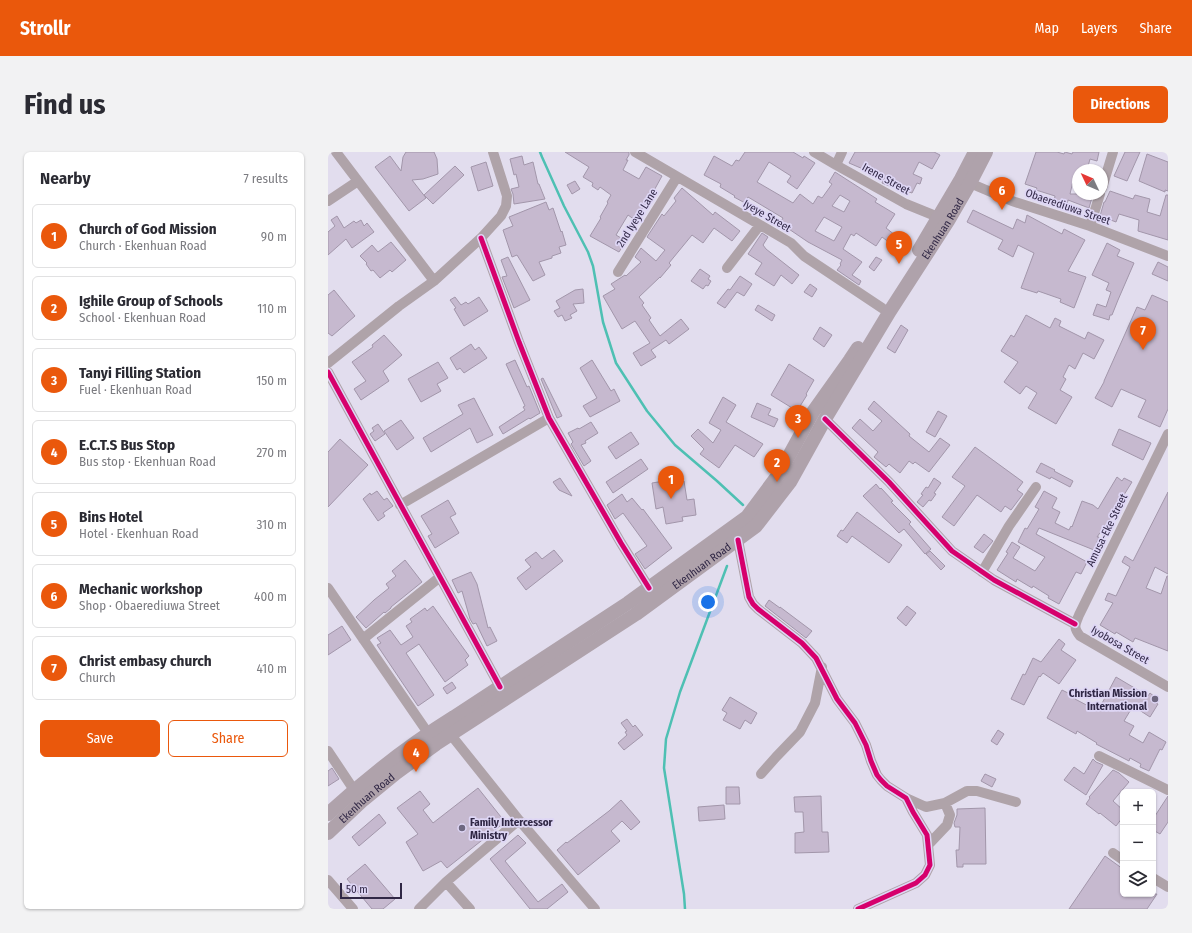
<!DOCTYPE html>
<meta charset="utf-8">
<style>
body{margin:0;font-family:"Fira Sans Condensed",sans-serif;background:#f2f2f3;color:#2b2b33}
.controls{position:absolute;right:12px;bottom:12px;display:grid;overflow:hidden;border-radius:6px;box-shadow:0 1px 3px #0004}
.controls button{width:36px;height:36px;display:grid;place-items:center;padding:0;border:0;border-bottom:1px solid #e1e1e2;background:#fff;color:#2b2b33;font:20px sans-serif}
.compass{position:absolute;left:744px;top:12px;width:36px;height:36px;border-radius:50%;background:#fff;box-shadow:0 1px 3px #0004;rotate:314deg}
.scale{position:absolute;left:12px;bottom:10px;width:62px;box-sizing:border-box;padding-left:4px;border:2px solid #302745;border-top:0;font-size:11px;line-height:14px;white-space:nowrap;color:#302745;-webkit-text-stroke:3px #ded6f5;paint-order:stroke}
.you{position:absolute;left:380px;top:450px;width:14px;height:14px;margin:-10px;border:3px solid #fff;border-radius:50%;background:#1a73e8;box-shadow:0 0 0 6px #1a73e833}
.badge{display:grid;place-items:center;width:26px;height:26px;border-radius:50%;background:#ea580c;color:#fff;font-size:13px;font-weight:700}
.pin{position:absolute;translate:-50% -33px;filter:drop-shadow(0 1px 2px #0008)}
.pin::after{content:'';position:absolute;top:21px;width:14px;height:12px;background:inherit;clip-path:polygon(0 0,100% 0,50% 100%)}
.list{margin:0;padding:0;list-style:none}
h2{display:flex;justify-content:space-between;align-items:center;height:52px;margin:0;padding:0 16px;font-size:17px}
h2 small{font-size:13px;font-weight:400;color:#7c7c81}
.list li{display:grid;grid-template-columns:26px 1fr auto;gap:12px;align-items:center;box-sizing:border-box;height:64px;margin:0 8px 8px;padding:0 8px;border:1px solid #e1e1e2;border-radius:6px}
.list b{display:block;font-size:15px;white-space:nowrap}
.list p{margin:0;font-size:13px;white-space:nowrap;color:#7c7c81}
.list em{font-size:13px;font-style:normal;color:#7c7c81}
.actions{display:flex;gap:8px;padding:12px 16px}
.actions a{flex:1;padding:9px 0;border:1px solid #ea580c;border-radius:6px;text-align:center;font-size:14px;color:#ea580c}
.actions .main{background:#ea580c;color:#fff}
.icon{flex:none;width:22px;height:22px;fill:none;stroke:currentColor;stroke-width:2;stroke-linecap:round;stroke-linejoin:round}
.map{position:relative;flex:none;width:840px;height:757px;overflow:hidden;border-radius:6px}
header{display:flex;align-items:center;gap:24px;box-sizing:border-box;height:56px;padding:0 20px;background:#ea580c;color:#fff}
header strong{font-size:19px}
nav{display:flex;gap:22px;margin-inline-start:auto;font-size:14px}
.intro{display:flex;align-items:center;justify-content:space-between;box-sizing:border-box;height:96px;padding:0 24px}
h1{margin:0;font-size:28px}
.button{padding:10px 18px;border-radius:6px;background:#ea580c;color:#fff;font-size:14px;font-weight:700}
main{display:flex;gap:24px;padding:0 24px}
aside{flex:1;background:#fff;border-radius:6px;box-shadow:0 1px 3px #0004}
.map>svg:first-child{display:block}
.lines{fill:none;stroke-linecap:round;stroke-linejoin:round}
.stream{stroke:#4ec0b3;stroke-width:2.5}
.building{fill:#c6b9cf;stroke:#a296aa;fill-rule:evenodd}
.minor{stroke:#afa3a9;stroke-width:10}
.secondary{stroke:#afa2ab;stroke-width:14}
.cycleway-casing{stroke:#ded6f5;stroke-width:8}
.cycleway{stroke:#d6006c;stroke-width:5}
.poi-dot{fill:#6e6780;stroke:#ded6f5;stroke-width:1.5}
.labels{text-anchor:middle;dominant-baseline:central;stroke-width:3.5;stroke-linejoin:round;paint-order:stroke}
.street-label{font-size:11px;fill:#302745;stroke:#ded6f5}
.poi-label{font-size:11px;font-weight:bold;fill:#302745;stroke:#ded6f5;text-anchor:end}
</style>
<header>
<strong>Strollr</strong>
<nav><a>Map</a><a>Layers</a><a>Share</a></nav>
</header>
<div class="intro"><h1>Find us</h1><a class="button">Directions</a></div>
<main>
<aside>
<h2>Nearby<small>7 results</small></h2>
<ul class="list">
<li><span class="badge">1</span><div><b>Church of God Mission</b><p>Church · Ekenhuan Road</p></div><em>90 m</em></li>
<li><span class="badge">2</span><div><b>Ighile Group of Schools</b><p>School · Ekenhuan Road</p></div><em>110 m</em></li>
<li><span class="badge">3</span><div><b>Tanyi Filling Station</b><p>Fuel · Ekenhuan Road</p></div><em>150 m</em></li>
<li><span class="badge">4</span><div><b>E.C.T.S Bus Stop</b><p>Bus stop · Ekenhuan Road</p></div><em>270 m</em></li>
<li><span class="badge">5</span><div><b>Bins Hotel</b><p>Hotel · Ekenhuan Road</p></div><em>310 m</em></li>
<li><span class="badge">6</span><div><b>Mechanic workshop</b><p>Shop · Obaerediuwa Street</p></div><em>400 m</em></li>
<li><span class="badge">7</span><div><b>Christ embasy church</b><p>Church</p></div><em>410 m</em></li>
</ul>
<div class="actions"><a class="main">Save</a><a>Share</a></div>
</aside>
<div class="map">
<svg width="840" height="757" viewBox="0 0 840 757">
<rect width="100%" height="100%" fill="#e2ddee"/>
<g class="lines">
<path class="stream" d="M212 0 214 5 236 54 260 100 265 114 275 170 288 211 319 259 347 293 389 329 415 353
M357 757 356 742 336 616 338 587 352 540 399 414"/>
</g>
<path class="building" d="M78 0H106L109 7 110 22 95 27 84 28 98 46 81 59 47 15 62 4 73 19 75 5Z
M237 0H301V3L298 8H300L295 18 311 27 318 15 334 24 318 53 317 52 307 68 300 63 288 83 298 89 291 100 262 84 273 66 272 65 280 51 279 50 283 43 272 35 270 38 264 34 265 31 255 25 261 15Z
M417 0H465L475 6 476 4 487 11 469 37 459 30 463 24 441 10 429 30 465 51 472 42 485 52 490 44 494 46 504 32 501 30 507 20 549 47 547 50 567 62 558 76 567 83 562 91 554 85 548 94 528 81 526 84 523 82 515 97 534 110 524 123 533 129 531 133 509 118 513 113 512 112 514 108 480 90 452 71 455 66 420 45 417 51 406 45 407 44 392 35 393 32 376 23 386 4 404 14 408 8 411 9ZM512 43 522 49 516 60 504 54ZM496 65 514 75 506 89 487 79Z
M527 0H606L612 3 604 17 591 10 585 22 594 26 592 32 589 31 584 41 565 34 564 35 554 31 556 26 521 11Z
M708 0H729L736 2 737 0 744 2 745 0H771L769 9 762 7 759 18H750V26L746 25 742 42H765L761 56 740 48 739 53 726 50 727 44 708 38 709 36 697 32Z
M797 0H812L799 29 786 24Z
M819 2 840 10V39L837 38V40L811 29Z
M194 4 196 13 205 10 210 32H211L217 47 186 52 185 42 183 37 191 35 188 22 186 23 182 7Z
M158 10 165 34 150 39 143 15Z
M127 14 136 23 105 52 96 43Z
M247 29 252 37 244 42 239 33Z
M354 36 385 63 387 60 412 79 404 89 386 76 375 91 364 83 341 111 343 113 332 126V125L311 145 316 151 314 153 323 166 321 168 332 184 353 167 361 177 341 192 338 188 323 198 328 205 313 214 305 201 322 191 307 169 294 177 275 144 287 137 283 132 297 123 298 124 313 110 307 105 313 96 328 109 337 98 319 85 334 62 336 64 348 49 346 46Z
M782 39 805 47 807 43 822 47 819 60 832 64 838 43H840V88L810 79 811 68 791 62 788 70 772 64 776 50H777Z
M218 50 221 58 225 56 233 80 234 79 238 93 231 95 233 101 224 104V106L211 110 217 123 205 129 189 103 184 105 175 78 185 74 181 65Z
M645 58 685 77 689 67 697 71 699 63 734 82 736 77 757 88 740 119 758 125 746 156 732 150 733 147 710 139 709 141 693 136 706 101 690 93 685 105 670 97 675 88 639 70Z
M9 64 16 76 26 69 28 71 33 68 36 74 39 71 46 80 24 96 18 87 0 103V80L7 74 3 68Z
M434 81 440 85 435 93 438 97 471 123 464 132 453 123 446 134 427 122 434 111 420 102Z
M63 90 78 108 64 120 62 118 52 126 45 118 43 119 38 112 39 111 32 104 44 93 50 100Z
M779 91 792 98 789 104 806 111 790 148 784 163H782L781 168 765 163 769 152 778 155 783 140 778 138 781 131 764 123Z
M180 105 202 148 186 156 174 125 179 124 173 108Z
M548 105 554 108 546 119 541 115Z
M830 110 840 115V129L824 122Z
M372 117 382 124 380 127 383 129 380 134 378 133 375 137 363 129Z
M412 124 424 132 416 144 409 140 397 156 389 151 400 137 402 138Z
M482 132 489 137 484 145 476 140Z
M255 137 256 151 245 152 249 159 242 163 244 166 237 169 234 163 230 165 226 159 232 156 228 149 247 138Z
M6 138 27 164 4 184 0 181V143Z
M824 143 840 150V257L832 275 810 265 818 248 793 237 784 255 767 246 776 230V229L809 155 817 158Z
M127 145 133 153 138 150 140 152 151 145 160 159 136 174 126 157 128 156 122 148Z
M430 153 447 163 444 169 427 158Z
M698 163 722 176 727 166 733 169 731 174 757 187 760 180 776 188 766 207 755 201 747 217 741 213 735 225 738 227 732 238 744 245 728 272 700 256 709 241 698 234 692 242 676 230 690 210 673 199 683 183 686 185Z
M573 173 580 178 567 201 559 196Z
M492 175 504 183 496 195 485 187Z
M56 183 74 203 55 219 61 229 33 248 26 237 38 229 24 210 45 195 44 193Z
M143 192 147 198 151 195 159 206 136 221 132 216 129 218 122 206Z
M187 208 199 235 201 234 212 261 202 267 201 266 175 282 171 275 197 258 195 255 197 254 178 212Z
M264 208 283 239 286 237 292 249 262 265 255 254 269 246 252 216Z
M110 210 120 226 109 232 113 239 93 250 80 227Z
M461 212 486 228 478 242 479 243 469 259 443 243Z
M215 226 234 264 229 266 213 227Z
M395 245 408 253 398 270 435 292 426 305 407 293 391 316 372 302 376 297 363 284 370 277 385 291 393 278 381 271Z
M146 246 165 283 149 291 142 276 103 300 95 286 135 262 130 253Z
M546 249 582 282 581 284 601 300 612 286 622 293 601 320 587 310 585 312 581 309 572 321 561 312 558 315 546 305 550 300 524 276 532 267 545 279 554 269 540 257Z
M429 251 443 257 440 263 450 267 446 275 423 265Z
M610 259 619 264 607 285 598 280Z
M73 268 86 286 69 298 56 279Z
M263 270 270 281 257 289 258 291 253 293 263 309 256 314 243 292 245 290 240 281 250 276 251 277Z
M50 272 57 282 47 289 42 282 46 279 44 276Z
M791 277 823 291 815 308 784 293Z
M303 280 311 292 288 307 280 295Z
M12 287 40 313 0 355V300Z
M647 295 695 330 689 338 695 342 683 358 677 354 673 360 649 343 626 374 614 365 637 334 624 325Z
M313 307 320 317 285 341 278 330Z
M713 311 727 318 726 319 745 329 742 335 723 325 722 327 708 320Z
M347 323 348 330 356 329 359 348 366 347 368 363 354 365 355 369 338 372 335 355 328 357 324 331 336 329V325Z
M789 325 794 329 796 326 804 330 794 346 798 348 791 359 788 358 769 385H771L766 398 711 376 708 382 759 410 753 422 748 420 731 452 720 446 721 444 705 434 704 436 689 427 688 430 669 418 680 401 678 400 684 390 692 395 685 406 707 419 717 405 690 390 697 376 699 377 711 357 707 355 716 339 729 346 724 356 732 360 727 371 741 378 743 374 744 375 754 349 765 353 770 357Z
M232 326 244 344 231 338 225 330Z
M606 326 613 331 606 341 608 342 603 349 601 348 595 355 589 350 595 343 593 342 598 335 600 336Z
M548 332 552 337 553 336 565 349 563 350 583 370 581 372 603 397 597 402 576 377 571 381 535 344Z
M49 339 56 348 59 346 65 354 55 361 57 364 50 369 35 347 42 341 43 343Z
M840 340V422L827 415 818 436 833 442 839 424H840V499L807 486 805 490 788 480 787 482 772 473 785 451 777 448 780 441 788 444 802 415 794 410 797 404 805 409Z
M294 342 299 350 304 346 314 358 315 357 344 396 317 417 307 402 319 394 295 361 287 367 279 353Z
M120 348 128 362 122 365 131 381 107 396 100 384 104 382 93 364Z
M529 360 574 393 561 411 524 384 519 391 509 384 513 378 515 379Z
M656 382 665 389 655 401 646 395Z
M226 398 235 409 198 438 189 426 203 415 197 408 208 400 214 407Z
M602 399 617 414 613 418 598 402Z
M77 408 94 430 63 455V456L57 461 56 460 38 476 28 465 46 448 61 436 58 432 68 424 64 419Z
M143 420 149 432 160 476 162 475 169 489 159 494 148 471 145 472 142 467 134 439 130 441 124 428Z
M441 448 452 456V455L484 479 478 486 437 454Z
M105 454 141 504 137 508 140 513 117 530 91 492 78 501 106 543 90 554 49 493 53 491 49 486 62 478 73 493 85 485 78 474 84 470 82 467 97 456 99 459Z
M579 454 588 461 578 474 569 466Z
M14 474 23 488 0 503V483Z
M731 487 737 492 733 498 748 508 731 532 715 521 712 525 711 524 696 553 683 547 695 522 697 523 705 506 713 510Z
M788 525 820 544 822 541 828 546 826 550 830 552 822 565 805 554 796 569 806 574 801 583 815 591 821 580 838 590 834 598 832 597 821 619 812 615 813 612 802 606 801 609 768 592 769 591 749 579 748 582 719 566 734 538 748 545 747 547 766 557 767 554 771 557Z
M124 530 128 536 119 542 115 536Z
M402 545 429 561 423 572 417 568 412 577 395 568 399 561 394 558Z
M299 567 305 575 307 573 315 583 296 598 290 591 299 583 297 580 299 579 293 571Z
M670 578 676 582 669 593 663 589Z
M765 607 768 610 775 613 758 643 736 628 746 615 756 622Z
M4 616 11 627 0 634V619Z
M785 618 791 621 801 630 785 649 795 658V665L788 674 772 661 771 662 758 652 762 646 761 645Z
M657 622 668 627 664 635 653 629Z
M398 635H411L412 652H398Z
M150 636 177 670 119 716 113 709 95 719 78 690 90 682 69 656 92 639 102 652 95 658 105 671Z
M493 644 494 680H500L501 700 467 701V681L476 680 475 660H467L466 645Z
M840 644V670L832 682 825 678V667Z
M293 648 312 670 303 678 294 669 283 679 292 689 250 723 229 698 238 690 239 691 281 659Z
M396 653 397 667 371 669 370 655Z
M657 656 658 712H635V715H629L628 698H631L632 675H627L626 671 629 663V657Z
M51 662 58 671 31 694 24 685Z
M190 683 198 691 177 709 210 750 234 732 240 740 219 757H202L162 707Z
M777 704 795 717V742H829L819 757H741Z
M37 712 67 747 55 757H44L19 727Z"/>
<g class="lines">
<path class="minor" d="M8 0 106 129
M307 0 463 91 476 104 554 156
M486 0 508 13 578 52 615 67
M508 13 514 0
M637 29 684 49 762 74 840 104
M774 36 785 0
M0 49 30 29
M762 74 772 42
M153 86 191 190 221 266 293 391 321 436
M399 116 432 73
M290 120 349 25
M0 211 71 154 106 129 153 86 173 64 178 54 179 44 165 0
M0 220 165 522 172 535
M497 267 561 330 624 399 666 428 747 472
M840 282 751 463C747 473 745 475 752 484L840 535
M72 353 221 266
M410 388 421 445 425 452 430 457 474 491 488 506 509 547 527 571 538 593 543 609 549 623 553 628 559 634 578 646 585 660 599 683 602 713 597 723 588 731 530 757
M654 420 681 374 708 335
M0 436 100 581
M35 487 112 425
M123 583 191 668 267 757
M0 599 26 638
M771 604 840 638
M433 622 448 605 472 580 487 551 494 515
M578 646 598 655 617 651 639 639H649L688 650
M600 693 619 673 622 663 617 651
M785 701 795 708
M825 726 840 735
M0 728 25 757
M118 730 142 757
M91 757 118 730 191 668"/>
<g class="secondary">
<path d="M591 98 633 27 647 0"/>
<path d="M0 662C39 626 81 593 126 565L300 451 419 365 451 322 485 260 522 208 530 196"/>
<path id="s1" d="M0 681 35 648 68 621 108 592 308 462 428 374 462 330 497 267 562 159 620 69 642 31 658 0"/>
</g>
<g class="cycleway-casing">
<path id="cycleway" d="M153 86 191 190 221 266 293 391 321 436
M0 220 165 522 172 535
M497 267 561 330 624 399 666 428 747 472
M410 388 421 445 425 452 430 457 474 491 488 506 509 547 527 571 538 593 543 609 549 623 553 628 559 634 578 646 585 660 599 683 602 713 597 723 588 731 530 757"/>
</g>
<use href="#cycleway" class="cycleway"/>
</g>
<g class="poi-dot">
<circle cx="827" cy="547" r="4"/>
<circle cx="134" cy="676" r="4"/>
</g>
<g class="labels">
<g class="street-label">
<text transform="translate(558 27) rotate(29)">Irene Street</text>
<text transform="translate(740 55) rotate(19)">Obaerediuwa Street</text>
<text transform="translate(439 64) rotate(30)">Iyeye Street</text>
<text transform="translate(309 66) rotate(-58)">2nd Iyeye Lane</text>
<text stroke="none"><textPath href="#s1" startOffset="879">Ekenhuan Road</textPath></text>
<text transform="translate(779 378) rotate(-64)">Amusa-Eke Street</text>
<text stroke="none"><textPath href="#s1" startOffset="460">Ekenhuan Road</textPath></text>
<text transform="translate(792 493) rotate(30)">Iyobosa Street</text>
<text stroke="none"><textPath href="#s1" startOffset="52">Ekenhuan Road</textPath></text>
</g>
<g class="poi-label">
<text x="819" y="541">Christian Mission<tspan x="819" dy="13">International</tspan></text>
<text x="142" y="670" text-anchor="start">Family Intercessor<tspan x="142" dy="13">Ministry</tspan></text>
</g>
</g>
</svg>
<div class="controls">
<button>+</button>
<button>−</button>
<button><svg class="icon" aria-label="layers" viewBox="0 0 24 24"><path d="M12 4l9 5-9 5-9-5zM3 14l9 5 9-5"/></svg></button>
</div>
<svg class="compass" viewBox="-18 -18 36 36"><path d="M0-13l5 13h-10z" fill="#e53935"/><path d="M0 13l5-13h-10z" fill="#7c7c81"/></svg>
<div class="scale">50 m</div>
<div class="you"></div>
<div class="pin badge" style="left:343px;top:347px">1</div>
<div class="pin badge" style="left:449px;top:330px">2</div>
<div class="pin badge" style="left:470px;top:286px">3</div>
<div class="pin badge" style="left:88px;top:620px">4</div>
<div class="pin badge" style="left:571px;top:112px">5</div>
<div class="pin badge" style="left:674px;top:58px">6</div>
<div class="pin badge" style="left:815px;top:198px">7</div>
</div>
</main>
